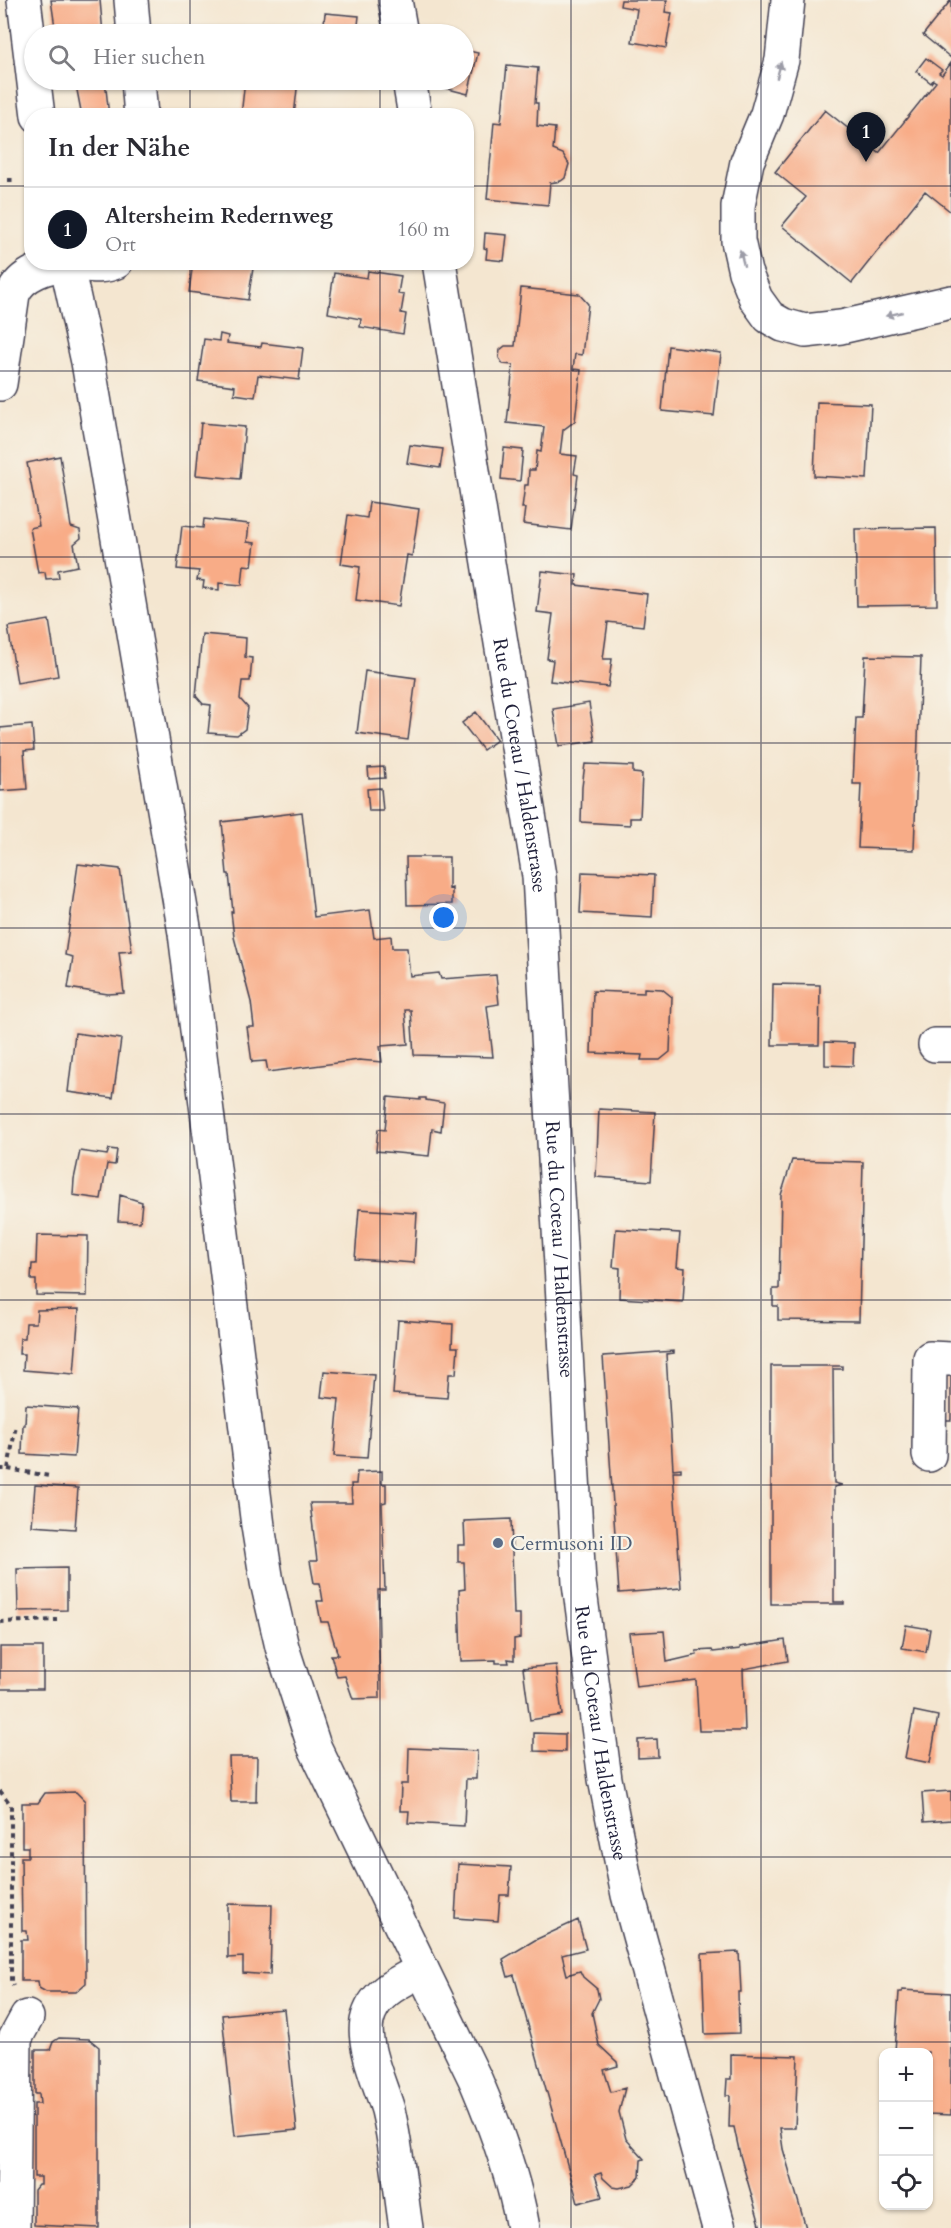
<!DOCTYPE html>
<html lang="de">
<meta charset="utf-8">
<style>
body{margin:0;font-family:Cardo,serif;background:#f7f7f7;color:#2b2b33}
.controls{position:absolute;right:18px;bottom:18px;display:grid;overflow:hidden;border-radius:12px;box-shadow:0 2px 4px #0004}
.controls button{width:54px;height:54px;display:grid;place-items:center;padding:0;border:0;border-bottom:2px solid #e1e1e2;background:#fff;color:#2b2b33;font:30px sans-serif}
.you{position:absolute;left:444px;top:918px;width:21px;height:21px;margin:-15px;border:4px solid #fff;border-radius:50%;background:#1a73e8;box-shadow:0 0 0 9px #1a73e833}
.badge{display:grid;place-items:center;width:39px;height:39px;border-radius:50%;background:#111827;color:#fff;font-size:20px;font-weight:700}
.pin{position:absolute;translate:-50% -50px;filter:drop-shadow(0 2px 3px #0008)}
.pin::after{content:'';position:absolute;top:32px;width:21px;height:18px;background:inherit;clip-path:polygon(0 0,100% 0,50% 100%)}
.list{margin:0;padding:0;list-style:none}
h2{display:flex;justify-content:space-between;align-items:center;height:78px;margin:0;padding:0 24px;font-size:26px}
h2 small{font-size:20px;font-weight:400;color:#7c7c81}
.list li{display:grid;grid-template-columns:39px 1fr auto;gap:18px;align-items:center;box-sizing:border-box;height:84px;padding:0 24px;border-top:2px solid #e1e1e2}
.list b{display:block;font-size:22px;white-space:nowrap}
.list p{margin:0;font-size:20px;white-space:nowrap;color:#7c7c81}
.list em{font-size:20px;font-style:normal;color:#7c7c81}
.icon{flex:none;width:33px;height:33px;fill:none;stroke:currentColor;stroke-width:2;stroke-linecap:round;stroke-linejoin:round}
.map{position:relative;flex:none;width:951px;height:2228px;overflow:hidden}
.search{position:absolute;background:#fff;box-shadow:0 2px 4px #0004;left:24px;top:24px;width:450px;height:66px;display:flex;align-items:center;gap:15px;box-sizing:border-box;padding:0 21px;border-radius:33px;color:#7c7c81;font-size:22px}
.panel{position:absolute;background:#fff;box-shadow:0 2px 4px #0004;left:24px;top:108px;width:450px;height:162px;border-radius:24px}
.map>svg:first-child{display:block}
.building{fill:#f8ac87}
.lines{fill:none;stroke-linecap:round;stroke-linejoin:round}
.minor-casing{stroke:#423f51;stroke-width:36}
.major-casing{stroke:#423f51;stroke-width:36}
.path{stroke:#423f51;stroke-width:4;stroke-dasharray:4.5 4.5;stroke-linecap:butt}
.minor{stroke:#fff;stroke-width:33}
.major{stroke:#fff;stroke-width:33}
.oneway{fill:#9c9ca7}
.grid{fill:none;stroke:#22223b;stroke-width:1.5;stroke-opacity:0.55}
.service-dot{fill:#5c6f8a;stroke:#f7f3e8;stroke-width:2}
.labels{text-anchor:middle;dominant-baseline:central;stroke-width:4.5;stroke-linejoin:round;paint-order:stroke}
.street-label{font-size:20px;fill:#22223b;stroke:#f7f3e8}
.service-label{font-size:20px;fill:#4e5e75;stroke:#f7f3e8;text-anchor:start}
</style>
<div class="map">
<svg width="951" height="2228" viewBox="0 0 951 2228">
<rect width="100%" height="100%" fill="#f7f3e8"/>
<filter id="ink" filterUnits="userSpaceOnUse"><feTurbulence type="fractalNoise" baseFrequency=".0167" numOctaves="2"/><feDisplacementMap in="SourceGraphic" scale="12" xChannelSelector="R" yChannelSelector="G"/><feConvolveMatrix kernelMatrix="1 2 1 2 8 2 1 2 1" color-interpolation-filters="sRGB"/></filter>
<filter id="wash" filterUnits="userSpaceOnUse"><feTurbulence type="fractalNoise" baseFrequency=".008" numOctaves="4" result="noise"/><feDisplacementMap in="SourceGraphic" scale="24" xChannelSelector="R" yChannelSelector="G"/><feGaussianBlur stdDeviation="1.35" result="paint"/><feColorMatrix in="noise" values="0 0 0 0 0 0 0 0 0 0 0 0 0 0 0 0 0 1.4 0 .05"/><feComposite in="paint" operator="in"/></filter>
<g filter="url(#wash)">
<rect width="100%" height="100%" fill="#f4e6d0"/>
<g id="blocks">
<path class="building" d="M51 0H100L103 34H56Z
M621 0H667L665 12 672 13 666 48 632 42 637 9 620 6Z
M951 0V58L923 35Z
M325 13 359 16 357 34H323Z
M464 50 478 53 468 94 436 86 437 80H464Z
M926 58 942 70 939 73 942 75 951 63V212L925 191 852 283 782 226 806 197 775 172 825 110 879 153 936 82 933 80 931 83 916 71Z
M507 65 538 68 535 103H538L537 126 555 128 553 150 563 154 569 164 565 178 561 181 550 183 548 205 487 199 494 122 501 123Z
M75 80H105L109 116H82Z
M245 80H298L294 116H241Z
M485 233 507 235 504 261 486 259 487 249 484 248Z
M193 262H254L248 300 189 292Z
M368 271 401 276 398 294 404 295 401 313 406 314 403 334 360 327 361 319 328 313 334 273 367 278Z
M521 288 579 294 588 304 582 355 575 354 573 369 581 370 575 421 563 430 560 454 577 456 574 474 578 475 571 530 523 524 525 508H522L525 485H528L529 470H535L537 451 541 452 544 427 507 423 513 365 503 364 499 358 500 350 505 346H515Z
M220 334 228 336 227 343 261 347 262 343 303 348 299 380 258 375 255 397 234 394 235 386 198 381 204 339 219 341Z
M668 346 721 353 714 416 662 411Z
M817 402 871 404 867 479 814 476Z
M201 423 245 427 240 479 196 475Z
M410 445 443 449 440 468 407 463Z
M504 448 523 450 520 481 501 479Z
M60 456 71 527 80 530 81 538 74 544 78 566 58 570 59 578 46 579 45 572 38 573 30 528 39 526 27 463Z
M369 502 419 509 412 556 407 555 399 606 356 600 360 567 341 564 348 515 367 518Z
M204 519 249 524 247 542 255 543 252 566 244 565 242 585 219 583V590L203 588 204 581 197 580 199 571 177 569 182 526 203 528Z
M936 528 937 605 857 606 855 529Z
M542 571 577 575 576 585 647 594 643 626 608 622 603 659H612L608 687 550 681 553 660 547 659 553 614 537 612Z
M49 620 58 676 17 683 8 627Z
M202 634 246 638 245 657 252 658 250 681H242L240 699 248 708 245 729 237 735 208 733 211 705 203 704 196 696Z
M865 656 921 657 914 850 858 848 861 784H853L856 718H862Z
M365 671 416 678 408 740 357 733Z
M589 703 595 741 559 746 553 709Z
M476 712 497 740 483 750 462 723Z
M32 725 34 750 24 751 27 789 0 791V728Z
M585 764 633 766V773L642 774 640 818H630V825L581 822 582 787Z
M384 767 385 778 369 779 368 768Z
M381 788 383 811H369L367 789Z
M302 812 314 917 370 910 374 938 391 936 392 948H407L410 976 439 973 441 979 496 975 499 1004 487 1006 493 1057 414 1055 411 1010H405L408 1044 380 1046 382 1062 359 1060 268 1072 266 1061 252 1062 247 1027H254L251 1002 234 937 231 912H233L229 874H227L222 822Z
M406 857H449V889L452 888V904L407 905Z
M78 864 120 869 132 951 119 952 124 993 108 994 68 988 73 957 65 955Z
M582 872 654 875 652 917 580 913Z
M773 984 820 985 819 1045H772Z
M644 988 662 989 672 997 670 1052 660 1060H641L642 1055 591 1053 593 991 644 993Z
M75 1033 121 1039 113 1098 68 1092Z
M825 1042 854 1043 853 1066 825 1065Z
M388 1097 420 1100V1098H426V1100L444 1103 441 1131 432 1129 429 1156 376 1151 378 1129 385 1130Z
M599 1109 655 1112 651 1181 596 1177Z
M109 1149 117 1150 115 1165 107 1164 101 1199 73 1195 74 1179 80 1151 107 1155Z
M792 1160 863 1162 859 1321 778 1320V1306H773V1289H779L781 1195Z
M120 1195 142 1202 140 1222 118 1221Z
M359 1209 417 1213 414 1263 355 1259Z
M616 1229 680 1233 677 1267 685 1268 683 1302 619 1298 620 1268 613 1267Z
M37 1235 88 1236 87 1296 36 1295V1280H31L32 1264H36Z
M79 1309 74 1374 23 1370 24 1354H19L20 1338H25L26 1323H36L37 1310Z
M398 1320 453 1324 452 1347H458L456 1374H449L447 1398 393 1394Z
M674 1351V1353L666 1354 673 1469 681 1468V1471H673L681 1588 619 1593 603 1356Z
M771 1366H842V1369H833L834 1483 842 1485 834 1487V1602H844V1604H771Z
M324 1371 374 1375 367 1458 334 1456 339 1399 321 1397Z
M945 1373H951V1420H944Z
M26 1405 78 1409 74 1457 22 1454 23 1425H25Z
M382 1471V1484H386V1502L382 1503 385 1590H378L380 1698 353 1699 345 1676 337 1677 331 1655H338L328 1622H321L317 1601H323L320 1583H314L310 1561H317L310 1503H352L351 1484H356L357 1472Z
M35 1485 78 1488 75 1529 32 1526Z
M511 1519 514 1614H520V1638L514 1639V1660L508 1659 509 1663H496V1660L461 1661 459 1590 465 1589 464 1562H458V1545H465L464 1521Z
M67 1568V1610L18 1611 17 1569Z
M906 1625 930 1629 926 1652 902 1648Z
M664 1631 667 1662 697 1655 696 1651 712 1650 713 1652 740 1649V1647L785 1640 788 1661 743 1669 745 1731H699L696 1680 636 1687 629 1633Z
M0 1647H43V1689H0Z
M556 1665 562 1715 530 1720 523 1668Z
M914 1711 938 1716 930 1763 905 1758Z
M534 1733 565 1734V1752L534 1751Z
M657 1739 658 1757 638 1758V1740Z
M409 1748 477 1751 476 1779H466L464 1826 408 1823 409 1811H400L401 1784H408Z
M229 1757H257L256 1802H231Z
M951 1791V1820L924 1822 922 1793Z
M76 1792 85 1801 86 1983 76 1992H46L39 1988 38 1981H21V1940H28L27 1931H22L21 1857H28V1847H22V1803H38L45 1793Z
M458 1864 511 1867 509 1895H500L498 1921 455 1918Z
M228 1904 272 1905 270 1975 243 1973V1957L228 1958Z
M578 1920 586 1949 562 1955 567 1975 580 1971 583 1977 597 1989 599 1999 592 2013 599 2045 617 2062 618 2066 604 2070 611 2092 625 2088 619 2112 626 2139 644 2159 641 2160 640 2177 632 2185 619 2188 613 2187 603 2178 601 2173 595 2175 602 2197 578 2203 514 1975 508 1977 503 1959 535 1940Z
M739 1952 741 1992H738L739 2033 705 2034 702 1954Z
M902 1990 951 1993V2115L928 2114V2052H895L899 1992H902Z
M284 2009 297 2130 235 2136 222 2015Z
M59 2038 89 2039 99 2047V2228L34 2225V2190L38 2185H41V2177H34V2104H40L39 2094H35V2050H50L53 2042Z
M731 2054 798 2056 795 2128H780L783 2149 806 2228H761L740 2155 734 2127H729L730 2095H726L727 2079H731Z"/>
</g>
</g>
<g filter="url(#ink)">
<use href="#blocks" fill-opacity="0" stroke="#423f51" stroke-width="1.5"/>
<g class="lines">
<g class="minor-casing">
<g id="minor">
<path d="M131 0 134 34"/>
<path d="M395 0 401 34"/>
<path d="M788 0 782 60 767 114 747 162 738 206V241L745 272 756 299 769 317 783 325 805 331 841 327 951 302"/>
<path d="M138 80 141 116"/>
<path d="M409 80 415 116"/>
<path id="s1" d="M439 262 539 876 579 1583 605 1779 628 1895 719 2228"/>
<path d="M0 384 13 294C21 274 48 265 69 264 84 264 101 269 116 262"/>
<path d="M935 1045H951"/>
<path d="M929 1455 930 1358 951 1359"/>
<path d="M13 2228 15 2039 27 2017"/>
<path d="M406 2228C400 2189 397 2148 388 2110 381 2086 362 2046 367 2021 373 1993 399 1982 422 1970"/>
</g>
</g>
<g class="major-casing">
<path id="major" d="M24 0 38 116
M66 262 88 362 185 933 258 1526 267 1582 282 1647 314 1746 476 2081C496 2128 514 2177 523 2228"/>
</g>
<path class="path" d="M8 180H14
M0 1469H8L16 1425
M8 1469 50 1476
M0 1622 57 1620
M0 1791 11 1805V1981L13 1986"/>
<use href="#minor" class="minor"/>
<use href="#major" class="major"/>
</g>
<defs><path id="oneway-solid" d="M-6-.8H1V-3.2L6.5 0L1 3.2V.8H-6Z" transform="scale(1.5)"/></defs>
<g class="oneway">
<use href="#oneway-solid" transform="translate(779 70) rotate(-75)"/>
<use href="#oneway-solid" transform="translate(742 258) rotate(-104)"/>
<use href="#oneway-solid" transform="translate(894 314) rotate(167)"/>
</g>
</g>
<path class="grid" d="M190 0V34M380 0V34M571 0V2228M761 0V2228M190 80V116M380 80V116M0 186H32M466 186H951M190 262V2228M380 262V2228M0 371H951M0 557H951M0 743H951M0 928H951M0 1114H951M0 1300H951M0 1485H951M0 1671H951M0 1857H951M0 2042H951"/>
<circle class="service-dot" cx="498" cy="1543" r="6"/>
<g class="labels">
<g class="street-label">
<text stroke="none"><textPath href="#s1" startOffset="510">Rue du Coteau / Haldenstrasse</textPath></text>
<text stroke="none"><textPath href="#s1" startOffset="996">Rue du Coteau / Haldenstrasse</textPath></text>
<text stroke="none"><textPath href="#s1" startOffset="1482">Rue du Coteau / Haldenstrasse</textPath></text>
</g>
<g class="service-label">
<text x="510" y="1543">Cermusoni ID</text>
</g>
</g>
</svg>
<div class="controls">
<button>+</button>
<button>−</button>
<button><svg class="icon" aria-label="locate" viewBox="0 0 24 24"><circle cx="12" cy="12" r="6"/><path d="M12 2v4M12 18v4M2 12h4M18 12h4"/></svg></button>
</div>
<div class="you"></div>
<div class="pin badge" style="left:866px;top:162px">1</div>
<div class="search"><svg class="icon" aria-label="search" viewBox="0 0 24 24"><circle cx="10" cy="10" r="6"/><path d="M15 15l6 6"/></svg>Hier suchen</div>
<section class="panel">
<h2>In der Nähe<small></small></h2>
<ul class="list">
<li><span class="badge">1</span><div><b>Altersheim Redernweg</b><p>Ort</p></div><em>160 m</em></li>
</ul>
</section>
</div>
